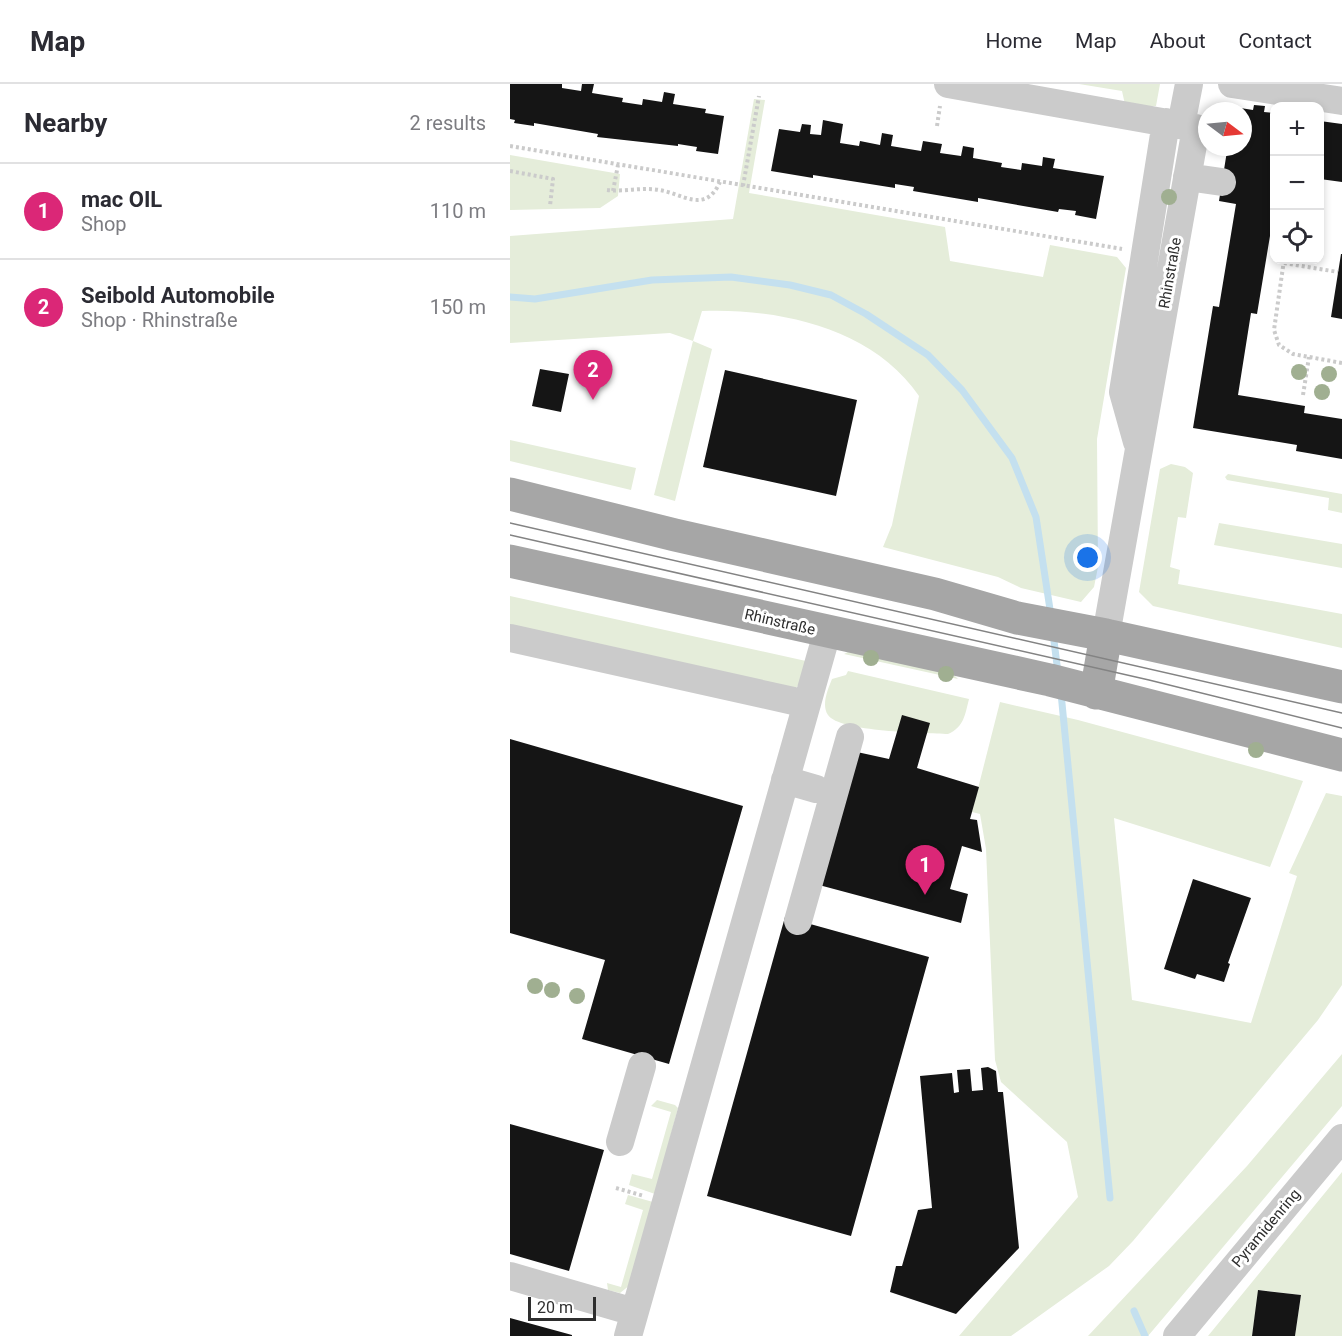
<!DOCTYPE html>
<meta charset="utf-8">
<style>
body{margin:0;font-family:Roboto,sans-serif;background:#f7f7f7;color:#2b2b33}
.controls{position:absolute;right:18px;top:18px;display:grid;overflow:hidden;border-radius:12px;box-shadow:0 3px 9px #0003}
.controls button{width:54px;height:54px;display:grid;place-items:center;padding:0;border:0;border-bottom:2px solid #e1e1e2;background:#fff;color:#2b2b33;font:30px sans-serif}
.compass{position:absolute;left:688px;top:18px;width:54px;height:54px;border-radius:50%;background:#fff;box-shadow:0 3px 9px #0003;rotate:106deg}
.scale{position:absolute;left:18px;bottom:15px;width:68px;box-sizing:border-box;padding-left:6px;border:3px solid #2e2e2e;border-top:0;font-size:16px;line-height:21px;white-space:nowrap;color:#2e2e2e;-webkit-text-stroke:4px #fff;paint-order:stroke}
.you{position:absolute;left:578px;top:474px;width:21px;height:21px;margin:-15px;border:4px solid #fff;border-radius:50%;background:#1a73e8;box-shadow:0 0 0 9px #1a73e833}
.badge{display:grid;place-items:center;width:39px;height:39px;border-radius:50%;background:#db2777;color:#fff;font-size:20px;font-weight:700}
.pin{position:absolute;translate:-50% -50px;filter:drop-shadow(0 2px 3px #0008)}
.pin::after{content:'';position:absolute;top:32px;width:21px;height:18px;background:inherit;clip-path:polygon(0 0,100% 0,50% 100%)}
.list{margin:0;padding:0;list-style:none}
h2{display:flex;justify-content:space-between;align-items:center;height:78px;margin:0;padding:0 24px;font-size:26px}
h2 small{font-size:20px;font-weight:400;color:#7c7c81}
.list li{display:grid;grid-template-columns:39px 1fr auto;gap:18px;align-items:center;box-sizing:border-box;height:96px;padding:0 24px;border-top:2px solid #e1e1e2}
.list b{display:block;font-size:22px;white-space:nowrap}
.list p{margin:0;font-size:20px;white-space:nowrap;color:#7c7c81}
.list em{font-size:20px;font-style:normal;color:#7c7c81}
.icon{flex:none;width:33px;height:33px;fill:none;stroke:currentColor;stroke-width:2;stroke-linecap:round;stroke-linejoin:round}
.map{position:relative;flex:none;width:832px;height:1252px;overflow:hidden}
header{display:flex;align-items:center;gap:36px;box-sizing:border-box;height:84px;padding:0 30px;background:#fff;border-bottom:2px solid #e1e1e2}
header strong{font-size:28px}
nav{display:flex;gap:33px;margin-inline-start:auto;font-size:21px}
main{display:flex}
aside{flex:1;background:#fff}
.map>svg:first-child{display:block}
.green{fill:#e5edda}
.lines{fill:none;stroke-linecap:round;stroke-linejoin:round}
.stream{stroke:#c4e0ef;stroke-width:7}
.building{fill:#151515}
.path{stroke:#cbcbcb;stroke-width:4;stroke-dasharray:3 3;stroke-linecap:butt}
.minor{stroke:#cbcbcb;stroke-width:28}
.major{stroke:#a6a6a6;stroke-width:33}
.tram{stroke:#838383;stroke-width:1.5}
.tree{fill:#a0af91}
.labels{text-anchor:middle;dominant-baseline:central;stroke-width:6;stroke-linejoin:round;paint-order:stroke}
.street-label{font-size:15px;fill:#2e2e2e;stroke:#fff}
</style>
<header>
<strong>Map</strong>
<nav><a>Home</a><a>Map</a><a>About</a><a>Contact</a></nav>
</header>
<main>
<aside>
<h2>Nearby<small>2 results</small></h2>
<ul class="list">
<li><span class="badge">1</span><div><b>mac OIL</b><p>Shop</p></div><em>110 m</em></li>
<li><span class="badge">2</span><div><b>Seibold Automobile</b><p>Shop · Rhinstraße</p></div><em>150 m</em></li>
</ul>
</aside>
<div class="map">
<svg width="832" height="1252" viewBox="0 0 832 1252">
<rect width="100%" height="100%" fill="#fff"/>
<path class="green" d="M569 0H650L646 22 616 25 612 7Z
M244 15 255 16 239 109 435 143 440 177 533 193 540 161 607 173 616 184 587 355 588 483 584 503 571 518 511 504 488 493 373 463 382 441 409 312C363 244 269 224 192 227L183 257 202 265 165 417 144 411 183 257 160 249 0 259V152L223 135Z
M0 71 110 90 108 112 90 124 0 126Z
M0 356 126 384 121 406 0 377Z
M661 380 675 383 683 389 676 434 668 433 660 483 670 486 668 500 832 530V564L643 522 629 508 650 385Z
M718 390 832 410V429L818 426 819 414 717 396 715 393Z
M709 439 832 460V484L704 461Z
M0 512 296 577 293 594 284 607 0 544Z
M340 567 442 589 448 595 334 570Z
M338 587 459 615C455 631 454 643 438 650 416 649 329 648 318 631 311 621 318 605 322 595L336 591Z
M490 618 568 636 793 697 760 783 604 734 622 916 741 939 787 792 779 789 816 709 832 712V901L808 936 623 1157 599 1182 501 1252H449L568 1113 557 1058 491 998 485 976 476 765 470 730 462 728Z
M832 970V1022L638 1252H578L737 1082Z
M147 1016 165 1021 168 1024 145 1110 119 1101 122 1090 142 1095 161 1028 141 1022Z
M832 1088V1252H785L791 1211 749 1206 742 1252H698Z
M118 1111 143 1118 120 1201 110 1209 98 1206 97 1199 111 1203 133 1126 115 1120Z"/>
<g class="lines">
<path class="stream" d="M0 213 25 215 142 196 221 193 280 201 321 211 356 230 418 271 452 306 502 374 526 433 541 532
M543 549 548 589
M551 609 600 1114
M624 1227 635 1252"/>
</g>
<path class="building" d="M0 0H52V4L71 7 72 0H84L82 9 113 14 112 18 132 21 133 15 152 18 154 8 165 10 163 20 196 25 195 29 214 32 208 70 186 67 187 63 168 60V62L87 53 88 50 24 39V42L4 39 5 36 0 35Z
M744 21 755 22 754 28 764 29V128L747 230 741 229 728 311 795 322 794 329 832 335V375L786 367 787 361 683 344 703 222 709 223 726 120 709 117 717 67 713 66V63H733V27H723L724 23 743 26Z
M313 36 333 40 330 59 349 62 350 57 370 61 372 49 383 51 381 62 411 67 413 57 432 60 430 69 451 72 453 62 464 64 463 74 492 79 491 83 511 86 512 79 532 82 533 73 545 75 543 84 594 92 586 135 565 131 566 127 549 125 548 128 468 114V118L403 107 404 103 385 100V104L303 91V94L261 87 269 45 290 48 292 40 301 41 300 50 311 51Z
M810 37 832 40V98L810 95Z
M831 170H832V235L821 233Z
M30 285 59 290 51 328 22 322Z
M215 286 347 316 326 412 193 383Z
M392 631 420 639 407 684 469 703 460 735 467 736 472 768 452 762 440 805 458 810 451 839 309 801 347 668 379 675Z
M0 655 233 722 159 980 72 955 95 876 0 849Z
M683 795 741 814 718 879 720 880 714 898 687 890 685 895 654 885Z
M275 833 419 873 341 1152 197 1112Z
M478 983 486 987 488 1008H493L509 1164 446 1230 380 1208 386 1182H392L408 1126 422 1124 410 992 442 989 444 1009 449 1008 447 986 460 985 462 1007 473 1006 471 984Z
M0 1040 94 1066 59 1187 0 1170Z
M748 1206 791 1211 785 1252H742Z
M0 1234 62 1251V1252H0Z"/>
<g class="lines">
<path class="path" d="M427 42 430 22
M0 62 612 165
M0 87 43 95 40 122
M233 102 249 12
M97 106C114 108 132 103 149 106 172 109 195 131 210 98
M103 107 108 81
M774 176 764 246 769 261 783 270 832 279
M774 179 828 188
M793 311 799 273
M106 1104 134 1112"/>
<path class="minor" d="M438 0 686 44 596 551
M722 0 832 17
M671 41 679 0
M677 93 712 98
M627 358 613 308 656 38
M0 554 297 620
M275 696 306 705
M288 837 340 653
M110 1058 132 982
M0 1192 124 1228
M118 1252 317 549
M667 1252 832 1054"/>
<path class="major" d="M0 410 165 451 425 510 507 534 596 551 832 603
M0 477 540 596 832 671
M586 609 596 551"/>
<path class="tram" d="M0 439 832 629
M0 451 639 596 832 644"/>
</g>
<g class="tree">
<circle cx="659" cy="113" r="8"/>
<circle cx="789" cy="288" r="8"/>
<circle cx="819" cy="290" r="8"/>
<circle cx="812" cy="308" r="8"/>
<circle cx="361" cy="574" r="8"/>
<circle cx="436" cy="590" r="8"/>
<circle cx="746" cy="666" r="8"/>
<circle cx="25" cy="902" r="8"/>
<circle cx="42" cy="906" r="8"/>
<circle cx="67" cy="912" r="8"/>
</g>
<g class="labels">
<g class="street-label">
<text transform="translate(660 189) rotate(-80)">Rhinstraße</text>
<text transform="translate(270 538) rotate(13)">Rhinstraße</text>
<text transform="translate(756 1144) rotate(-50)">Pyramidenring</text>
</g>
</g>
</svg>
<div class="controls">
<button>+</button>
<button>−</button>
<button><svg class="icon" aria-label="locate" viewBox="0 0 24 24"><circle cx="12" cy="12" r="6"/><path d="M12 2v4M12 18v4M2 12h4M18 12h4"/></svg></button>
</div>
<svg class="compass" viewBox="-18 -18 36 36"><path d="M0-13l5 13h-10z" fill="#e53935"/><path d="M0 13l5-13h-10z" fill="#7c7c81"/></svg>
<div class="scale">20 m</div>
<div class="you"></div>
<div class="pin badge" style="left:415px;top:811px">1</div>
<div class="pin badge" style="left:83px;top:316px">2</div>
</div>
</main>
